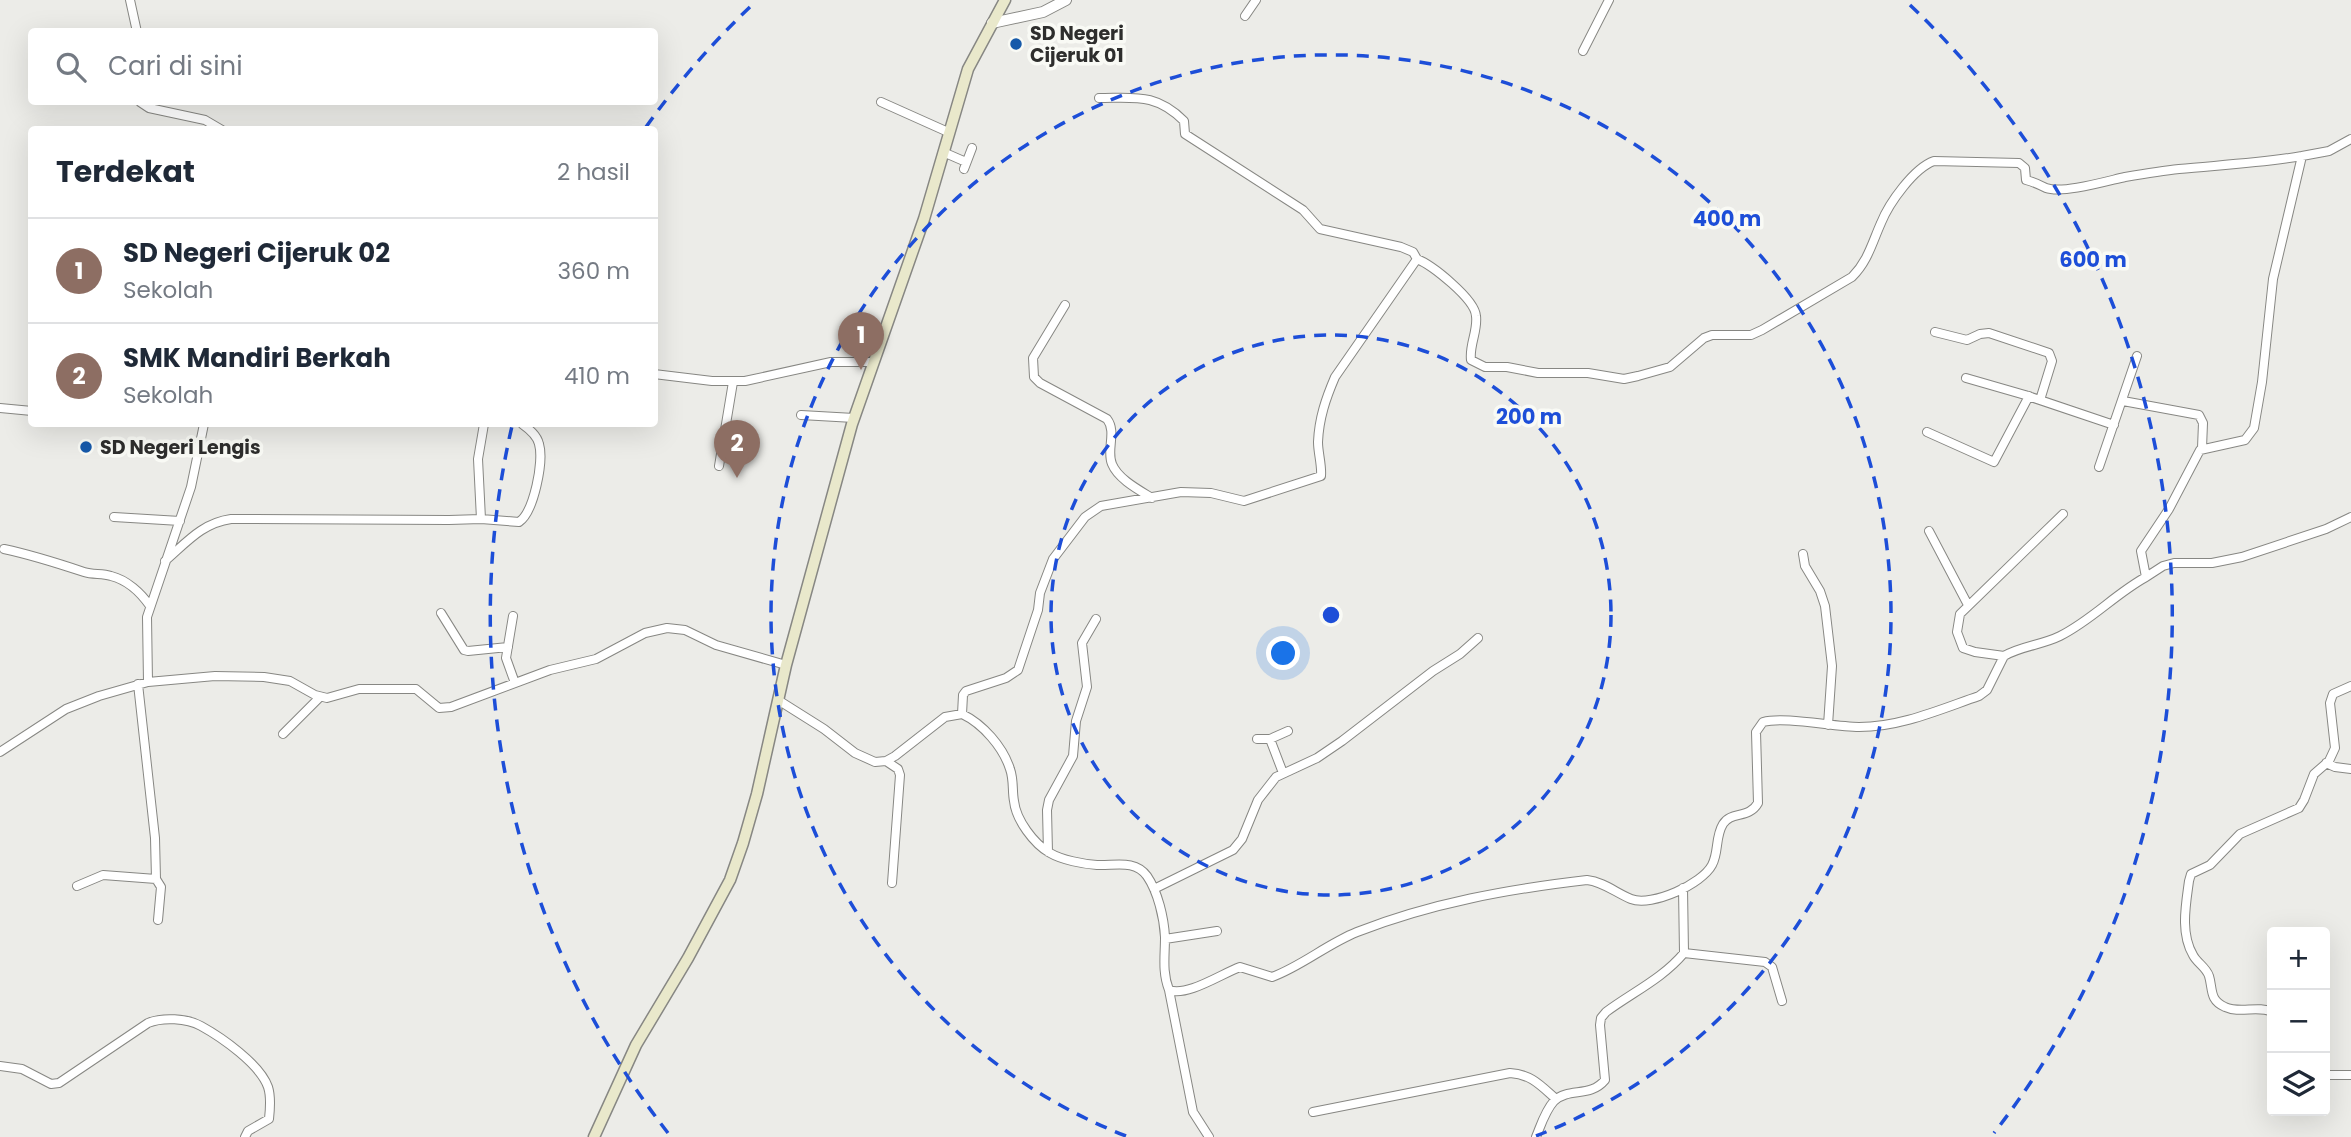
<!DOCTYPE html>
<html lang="id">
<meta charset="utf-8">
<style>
body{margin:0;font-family:Poppins,sans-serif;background:#f2f2f3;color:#1f2937}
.controls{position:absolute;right:21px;bottom:21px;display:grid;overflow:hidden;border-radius:7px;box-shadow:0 7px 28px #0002}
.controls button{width:63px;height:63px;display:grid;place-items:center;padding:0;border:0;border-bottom:2px solid #e0e1e3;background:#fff;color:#1f2937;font:35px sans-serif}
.you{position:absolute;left:1284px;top:654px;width:24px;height:24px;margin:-18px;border:5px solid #fff;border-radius:50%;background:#1a73e8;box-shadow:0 0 0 10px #1a73e833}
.badge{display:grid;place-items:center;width:46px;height:46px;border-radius:50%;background:#1659a9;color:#fff;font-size:23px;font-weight:700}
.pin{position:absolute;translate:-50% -58px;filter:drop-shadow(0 2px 4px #0008)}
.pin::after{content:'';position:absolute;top:37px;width:24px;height:21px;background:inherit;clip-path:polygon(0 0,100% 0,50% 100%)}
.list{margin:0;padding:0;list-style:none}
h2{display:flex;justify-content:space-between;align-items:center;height:91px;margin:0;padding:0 28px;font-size:30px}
h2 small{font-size:23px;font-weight:400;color:#747a83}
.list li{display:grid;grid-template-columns:46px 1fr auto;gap:21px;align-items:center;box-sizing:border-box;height:105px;padding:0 28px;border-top:2px solid #e0e1e3}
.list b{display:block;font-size:26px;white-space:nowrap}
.list p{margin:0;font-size:23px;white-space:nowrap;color:#747a83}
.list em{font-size:23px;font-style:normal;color:#747a83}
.icon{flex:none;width:38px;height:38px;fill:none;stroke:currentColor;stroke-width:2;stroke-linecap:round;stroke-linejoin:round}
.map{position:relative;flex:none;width:2351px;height:1137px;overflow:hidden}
.search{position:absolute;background:#fff;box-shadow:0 7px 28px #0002;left:28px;top:28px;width:630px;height:77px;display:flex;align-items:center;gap:18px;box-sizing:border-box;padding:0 24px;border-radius:7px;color:#747a83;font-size:26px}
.panel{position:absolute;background:#fff;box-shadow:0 7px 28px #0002;left:28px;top:126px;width:630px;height:301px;border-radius:7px}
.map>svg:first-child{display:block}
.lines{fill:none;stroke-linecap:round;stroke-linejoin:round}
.minor-casing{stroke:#878783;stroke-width:10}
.tertiary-casing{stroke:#878783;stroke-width:12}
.secondary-casing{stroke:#878783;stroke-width:13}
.minor{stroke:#fff;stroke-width:8}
.tertiary{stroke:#fff;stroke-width:10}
.secondary{stroke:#e9e8cb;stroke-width:10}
.ring{fill:none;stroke:#1d4ed8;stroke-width:3.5;stroke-dasharray:12 9}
.poi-dot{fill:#1659a9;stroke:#f9faf5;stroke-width:2.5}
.labels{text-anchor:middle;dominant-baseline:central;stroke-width:7;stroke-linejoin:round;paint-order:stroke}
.poi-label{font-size:19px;font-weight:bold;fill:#2e2e2d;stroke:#f9faf5;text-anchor:start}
.centre{fill:#1d4ed8;stroke:#f9faf5;stroke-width:3.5}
.ring-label{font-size:21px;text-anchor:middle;font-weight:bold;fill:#1d4ed8;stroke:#f9faf5;stroke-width:7;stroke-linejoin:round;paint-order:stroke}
</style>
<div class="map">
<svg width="2351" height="1137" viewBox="0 0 2351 1137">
<rect width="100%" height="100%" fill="#ecece8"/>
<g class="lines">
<g class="minor-casing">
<path id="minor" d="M130 0 137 32
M1245 16 1256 0
M1583 51 1609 0
M1099 98C1135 98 1156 93 1184 121L1185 134 1303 210 1320 229 1401 247 1413 252 1417 259
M140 102 149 108 205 120 222 130
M881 102 948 132
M943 152 966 162
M964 169 972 148
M1065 305 1033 358 1034 377 1040 383 1107 419C1117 432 1106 450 1112 464 1118 479 1139 490 1152 498
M1935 332 1967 340 1980 334 1989 333 2049 353 2052 361 2040 400
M654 374 712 381H745L831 362H872
M1966 378 2025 395 2114 425
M2123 401 2199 415 2203 423 2202 448
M0 408 32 411
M801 415 854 418
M484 424 478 459 481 519 519 522C534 512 544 461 539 444 537 435 529 429 522 424
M1927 432 1994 462 2029 396
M719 466 733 382
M2099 467 2137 356
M114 517 180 521
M1929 531 1968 605
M4 549C32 555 57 563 84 572 93 575 102 573 111 576 127 580 141 593 150 606
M1803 554 1805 566 1820 591 1825 606 1832 666 1828 725
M165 561C186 543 202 523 231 519L449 520 481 519
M2146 577 2163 566 2174 563H2212L2242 557 2326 529 2351 517
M441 613 464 650 468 651 508 647
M513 616 506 658 515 683
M2004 656 1975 652 1963 648 1957 632 1960 614 2063 514
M148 682 147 617 191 487 204 424
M138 684 155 838 156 879 161 887 158 920
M778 700 824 729 855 753 875 762 886 761 895 756 945 717 962 714C983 724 1003 747 1010 769 1014 780 1012 791 1014 801 1016 820 1034 844 1050 853 1062 860 1083 864 1097 865 1114 866 1135 859 1147 876 1158 892 1164 918 1165 937 1165 956 1162 972 1169 990 1187 997 1221 974 1240 967L1272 977C1302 966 1327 944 1357 932 1431 903 1509 889 1587 880 1604 882 1616 893 1631 899 1652 907 1702 884 1712 865 1719 852 1715 837 1723 824 1731 811 1749 819 1758 803L1756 732 1763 722C1785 716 1833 727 1859 727 1901 727 1941 709 1979 696L1987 690 2004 656C2021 646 2042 645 2060 636 2092 620 2115 594 2146 577L2141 551 2169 509 2200 450 2245 440 2254 428 2262 382 2273 279 2302 156 2329 151 2351 139
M962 714 963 695 966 691 1006 678 1018 670 1038 610 1040 593 1053 559 1085 517 1101 506 1181 492 1211 493 1244 501 1321 476C1322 465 1318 453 1318 442 1319 418 1326 398 1335 377L1417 259C1432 265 1475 299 1476 316 1478 331 1469 345 1471 360L1485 367H1507L1538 373H1588L1624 379 1638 376 1670 367 1704 338 1712 335H1751L1762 330 1852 277C1868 261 1872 243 1881 223 1889 203 1914 168 1934 161L2019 163 2025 168 2026 180C2034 182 2040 185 2046 188 2063 194 2107 181 2125 177 2143 174 2161 171 2179 169 2220 165 2261 163 2302 156
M283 734 320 697
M1257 739H1270L1288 731
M1270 739 1283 773
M0 752 66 709 99 696 148 682 215 676 264 677 290 681 315 695 327 698 359 689H416L439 708 451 707 550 670 596 659 645 633 667 628 685 630 716 645 786 665
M886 761 898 769 900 775 892 883
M2326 763 2335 767 2351 769
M1048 852 1047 810 1049 800 1073 756 1076 721 1087 687 1082 643 1096 619
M77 886 103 875 156 879
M1154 889 1233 850 1242 839 1258 800 1276 777 1317 758 1342 741 1433 671 1460 654 1478 638
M1165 939 1217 931
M1684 953 1765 962 1772 967 1782 1001
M1169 990 1193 1112 1209 1137
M2272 1012C2258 1005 2240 1014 2225 1007 2209 1000 2213 989 2209 976 2206 967 2197 963 2193 955 2180 933 2186 904 2189 881L2191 874 2210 865 2240 834 2299 808 2304 800 2314 774 2329 761 2335 748 2330 703 2333 694 2351 686
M0 1066 22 1069 51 1084 59 1083 148 1023C162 1017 187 1018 201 1026 221 1037 260 1064 268 1087 271 1096 270 1110 269 1119L248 1131 245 1137
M2325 1075H2351
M1313 1112 1510 1073C1531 1074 1541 1086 1556 1099
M1536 1137C1541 1125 1545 1111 1554 1101 1569 1087 1590 1098 1605 1080L1600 1025 1601 1018 1606 1012C1633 992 1662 979 1684 953L1683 888"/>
</g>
<g class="tertiary-casing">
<path id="tertiary" d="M992 23 1043 12 1066 0"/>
</g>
<g class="secondary-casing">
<path id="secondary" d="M594 1137 636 1045 688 958 730 880 743 843 757 794 786 665 852 424 924 219 968 69 1005 0"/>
</g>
<use href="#minor" class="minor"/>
<use href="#tertiary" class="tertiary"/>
<use href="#secondary" class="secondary"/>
</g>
<g class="ring">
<circle cx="1331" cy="615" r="280"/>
<path d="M1126 1136A560 560 0 1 1 1536 1136"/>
<path d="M668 1133A841 841 0 0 1 512 426M646 127A841 841 0 0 1 752 5M1910 5A841 841 0 0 1 1994 1133"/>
</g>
<g class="poi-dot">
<circle cx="1016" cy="44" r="7"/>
<circle cx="86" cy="447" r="7"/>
</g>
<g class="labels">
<g class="poi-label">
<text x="1030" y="33">SD Negeri<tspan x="1030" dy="22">Cijeruk 01</tspan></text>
<text x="100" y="447">SD Negeri Lengis</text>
</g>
</g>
<circle cx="1331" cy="615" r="10" class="centre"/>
<g class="ring-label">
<text x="1727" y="226">400 m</text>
<text x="2093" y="267">600 m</text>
<text x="1529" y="424">200 m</text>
</g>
</svg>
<div class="controls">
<button>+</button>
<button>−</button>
<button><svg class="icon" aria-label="layers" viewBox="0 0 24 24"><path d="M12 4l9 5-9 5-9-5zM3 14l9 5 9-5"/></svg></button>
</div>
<div class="you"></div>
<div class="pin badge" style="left:861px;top:370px;background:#8d6e63">1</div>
<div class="pin badge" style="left:737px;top:478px;background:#8d6e63">2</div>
<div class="search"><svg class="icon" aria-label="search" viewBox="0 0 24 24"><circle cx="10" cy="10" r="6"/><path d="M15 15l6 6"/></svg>Cari di sini</div>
<section class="panel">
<h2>Terdekat<small>2 hasil</small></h2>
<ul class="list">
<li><span class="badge" style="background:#8d6e63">1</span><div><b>SD Negeri Cijeruk 02</b><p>Sekolah</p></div><em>360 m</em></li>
<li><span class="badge" style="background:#8d6e63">2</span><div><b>SMK Mandiri Berkah</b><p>Sekolah</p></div><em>410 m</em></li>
</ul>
</section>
</div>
